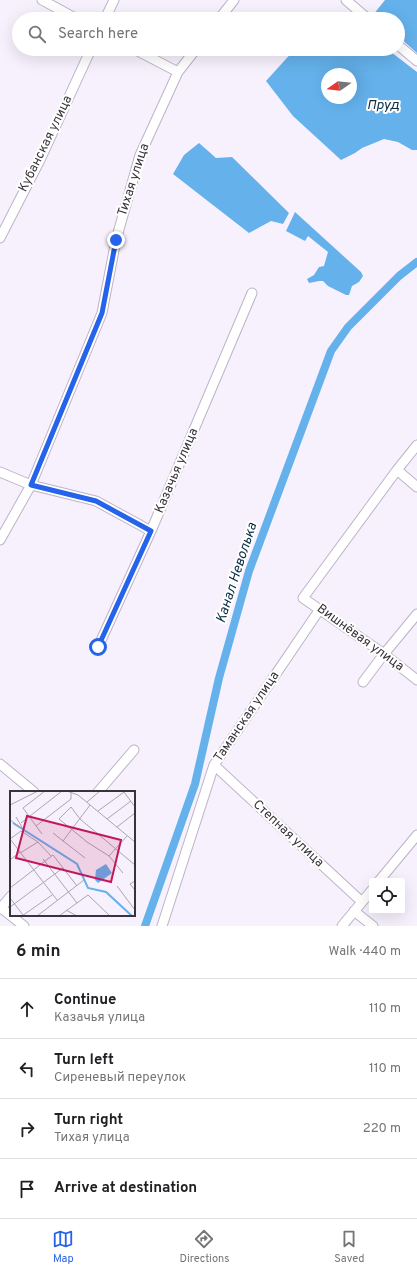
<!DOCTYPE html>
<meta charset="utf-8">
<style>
body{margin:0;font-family:Overpass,sans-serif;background:#f6f6f6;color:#202124}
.controls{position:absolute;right:12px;bottom:12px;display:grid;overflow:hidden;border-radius:4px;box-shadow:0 4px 16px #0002}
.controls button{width:36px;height:36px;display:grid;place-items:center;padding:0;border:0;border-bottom:1px solid #e0e0e0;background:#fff;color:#202124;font:20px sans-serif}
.compass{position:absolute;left:321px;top:68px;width:36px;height:36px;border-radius:50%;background:#fff;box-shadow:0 4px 16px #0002;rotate:256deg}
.stop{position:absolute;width:12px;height:12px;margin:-9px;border:3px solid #2563eb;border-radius:50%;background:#fff}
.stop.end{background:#2563eb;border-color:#fff;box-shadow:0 1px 4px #0008}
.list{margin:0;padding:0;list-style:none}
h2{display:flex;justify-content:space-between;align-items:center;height:52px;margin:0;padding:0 16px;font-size:17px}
h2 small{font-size:13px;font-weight:400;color:#757577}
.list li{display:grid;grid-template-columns:26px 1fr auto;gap:12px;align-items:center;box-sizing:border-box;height:60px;padding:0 16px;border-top:1px solid #e0e0e0}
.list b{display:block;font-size:15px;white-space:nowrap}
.list p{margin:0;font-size:13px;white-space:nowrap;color:#757577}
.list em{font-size:13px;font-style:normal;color:#757577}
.icon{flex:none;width:22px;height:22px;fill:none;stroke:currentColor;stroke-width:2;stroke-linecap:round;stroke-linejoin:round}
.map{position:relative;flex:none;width:417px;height:926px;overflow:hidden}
.search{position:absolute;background:#fff;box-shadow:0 4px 16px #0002;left:12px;right:12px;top:12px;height:44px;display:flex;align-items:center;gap:10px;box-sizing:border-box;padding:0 14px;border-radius:22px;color:#757577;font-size:15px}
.sheet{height:292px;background:#fff}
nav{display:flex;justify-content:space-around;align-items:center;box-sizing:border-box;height:56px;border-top:1px solid #e0e0e0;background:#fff;font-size:11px;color:#757577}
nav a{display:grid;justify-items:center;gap:2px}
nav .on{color:#2563eb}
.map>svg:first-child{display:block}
.water{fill:#64b1eb;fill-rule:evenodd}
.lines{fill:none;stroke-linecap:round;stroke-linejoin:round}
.canal{stroke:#64b1eb;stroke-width:8}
.minor-casing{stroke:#bdb3c6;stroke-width:11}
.minor{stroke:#fff;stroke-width:9}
.route{stroke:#2563eb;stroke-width:5}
.labels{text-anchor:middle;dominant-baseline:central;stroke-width:4;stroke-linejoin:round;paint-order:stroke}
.street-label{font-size:13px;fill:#38343b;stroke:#fff}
.water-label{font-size:14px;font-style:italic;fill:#0c2e45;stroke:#fff}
.inset-river{fill:none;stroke:#64b1eb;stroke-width:2}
.inset-road{fill:none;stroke:#aba5af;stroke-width:1}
.view{fill:#c2185b;fill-opacity:0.15;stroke:#c2185b;stroke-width:2}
.inset-edge{fill:none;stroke:#38343b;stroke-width:2}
</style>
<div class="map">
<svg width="417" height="926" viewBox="0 0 417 926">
<rect width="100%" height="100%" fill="#f7f1fd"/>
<path class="water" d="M385 0H417V53L398 36V19H378L373 15Z
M295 49H387L417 72V150H412L398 142 384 139 362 148 355 153 341 160 293 116 266 81ZM327 74H351V98H327Z
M199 143 216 158 232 157 289 213 283 224 271 221 249 233 173 174 184 155Z
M295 212 361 272 363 276 359 282 352 286 349 295H346L328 286 323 281H319L309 283 307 279 314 275 319 267 324 266 328 252 308 236 305 241 286 231Z"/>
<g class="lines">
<path class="canal" d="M145 926 195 784 219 678 249 571 331 351 348 327 399 276 417 262"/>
<g class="minor-casing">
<path id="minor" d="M42 0 77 19
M346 0 368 19
M105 19 114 0
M219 19 234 0
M398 45 417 61
M134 49 178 72
M0 238 40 160 91 49
M417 445 397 470 303 598 384 654 417 680
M397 470 417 487
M0 472 31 485 96 501 151 531
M0 540 31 485 102 313 116 240 140 155 178 72 196 49
M98 647 151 531 252 293
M363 682 384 654 417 614
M0 764 34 792
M214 765 362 902
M98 792 134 750
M379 881 417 835
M0 907 24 926
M0 909 11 896
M354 911 373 926
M162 926 214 765 320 609
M342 926 372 890"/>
</g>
<use href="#minor" class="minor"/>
</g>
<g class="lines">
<path class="route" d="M98 647 151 531 96 501 31 485 102 313 116 240"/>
</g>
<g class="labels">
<g class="street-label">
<text transform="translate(46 144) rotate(-64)">Кубанская улица</text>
<text transform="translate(134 180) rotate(-72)">Тихая улица</text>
<text transform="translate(177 471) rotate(-67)">Казачья улица</text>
<text transform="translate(360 638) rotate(36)">Вишнёвая улица</text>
<text transform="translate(247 717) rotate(-56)">Таманская улица</text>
<text transform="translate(288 834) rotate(43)">Степная улица</text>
</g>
<g class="water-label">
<text x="383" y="105">Пруд</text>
<text transform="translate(237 573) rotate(-72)">Канал Неволька</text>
</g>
</g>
<g transform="translate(10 791)">
<rect width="125" height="125" fill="#f7f1fd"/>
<path d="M96 73 102 82 88 92 85 89 86 79Z" fill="#64b1eb"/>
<path class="inset-river" d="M3 32 67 73 78 97 96 101 122 125"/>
<path class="inset-road" d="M57 0 68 4 125 51M114 1 125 16M77 11 90 0M0 14 28 0M88 20 114 1M6 26 13 38M97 28 121 10M0 29 13 38M11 32 52 0M26 35 61 8V2M107 36 125 22M43 42 75 67M32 43 13 17 35 0M0 48 47 109M0 48 11 40 28 51 41 65M53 50 80 14M10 62 28 51M99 65 117 45M33 68 67 112M0 69 10 61M113 82 99 65 77 51 49 28 61 16 70 28 125 74M125 90 120 93 125 99M107 95 125 119M0 97 43 64 67 95M0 107 13 124M0 116 53 77M56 119 67 125M12 125 42 104M27 125 74 89M49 125 78 104 100 125"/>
<path class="view" d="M17 25 111 49 101 91 6 67Z"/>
<rect width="125" height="125" class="inset-edge"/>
</g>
</svg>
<div class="controls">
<button><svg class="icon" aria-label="locate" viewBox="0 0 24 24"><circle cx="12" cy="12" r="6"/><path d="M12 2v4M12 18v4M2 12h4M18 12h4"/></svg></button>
</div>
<svg class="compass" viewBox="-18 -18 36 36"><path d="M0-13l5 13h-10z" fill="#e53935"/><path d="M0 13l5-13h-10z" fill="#757577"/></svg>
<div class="stop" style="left:98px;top:647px"></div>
<div class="stop end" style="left:116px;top:240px"></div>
<div class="search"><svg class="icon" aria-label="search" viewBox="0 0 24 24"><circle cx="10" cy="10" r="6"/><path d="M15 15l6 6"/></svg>Search here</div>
</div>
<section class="sheet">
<h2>6 min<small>Walk · 440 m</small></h2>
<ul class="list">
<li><svg class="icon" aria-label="ahead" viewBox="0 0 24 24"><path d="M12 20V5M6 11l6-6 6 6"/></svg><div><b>Continue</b><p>Казачья улица</p></div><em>110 m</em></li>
<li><svg class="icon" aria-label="left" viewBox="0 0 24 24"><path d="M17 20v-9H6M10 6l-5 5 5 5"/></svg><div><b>Turn left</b><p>Сиреневый переулок</p></div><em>110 m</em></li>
<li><svg class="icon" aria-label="right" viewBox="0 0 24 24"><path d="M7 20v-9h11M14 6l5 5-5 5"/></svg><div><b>Turn right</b><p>Тихая улица</p></div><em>220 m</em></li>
<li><svg class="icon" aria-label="arrive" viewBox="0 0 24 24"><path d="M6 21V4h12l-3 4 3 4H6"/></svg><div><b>Arrive at destination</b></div></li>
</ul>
</section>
<nav>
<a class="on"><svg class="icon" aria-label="map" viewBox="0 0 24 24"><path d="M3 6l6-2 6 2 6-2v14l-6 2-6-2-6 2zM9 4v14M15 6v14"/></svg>Map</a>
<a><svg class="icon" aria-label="directions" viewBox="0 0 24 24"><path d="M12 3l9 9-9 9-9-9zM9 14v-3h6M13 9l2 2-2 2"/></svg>Directions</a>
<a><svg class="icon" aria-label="saved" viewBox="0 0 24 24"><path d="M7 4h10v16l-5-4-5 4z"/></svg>Saved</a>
</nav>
